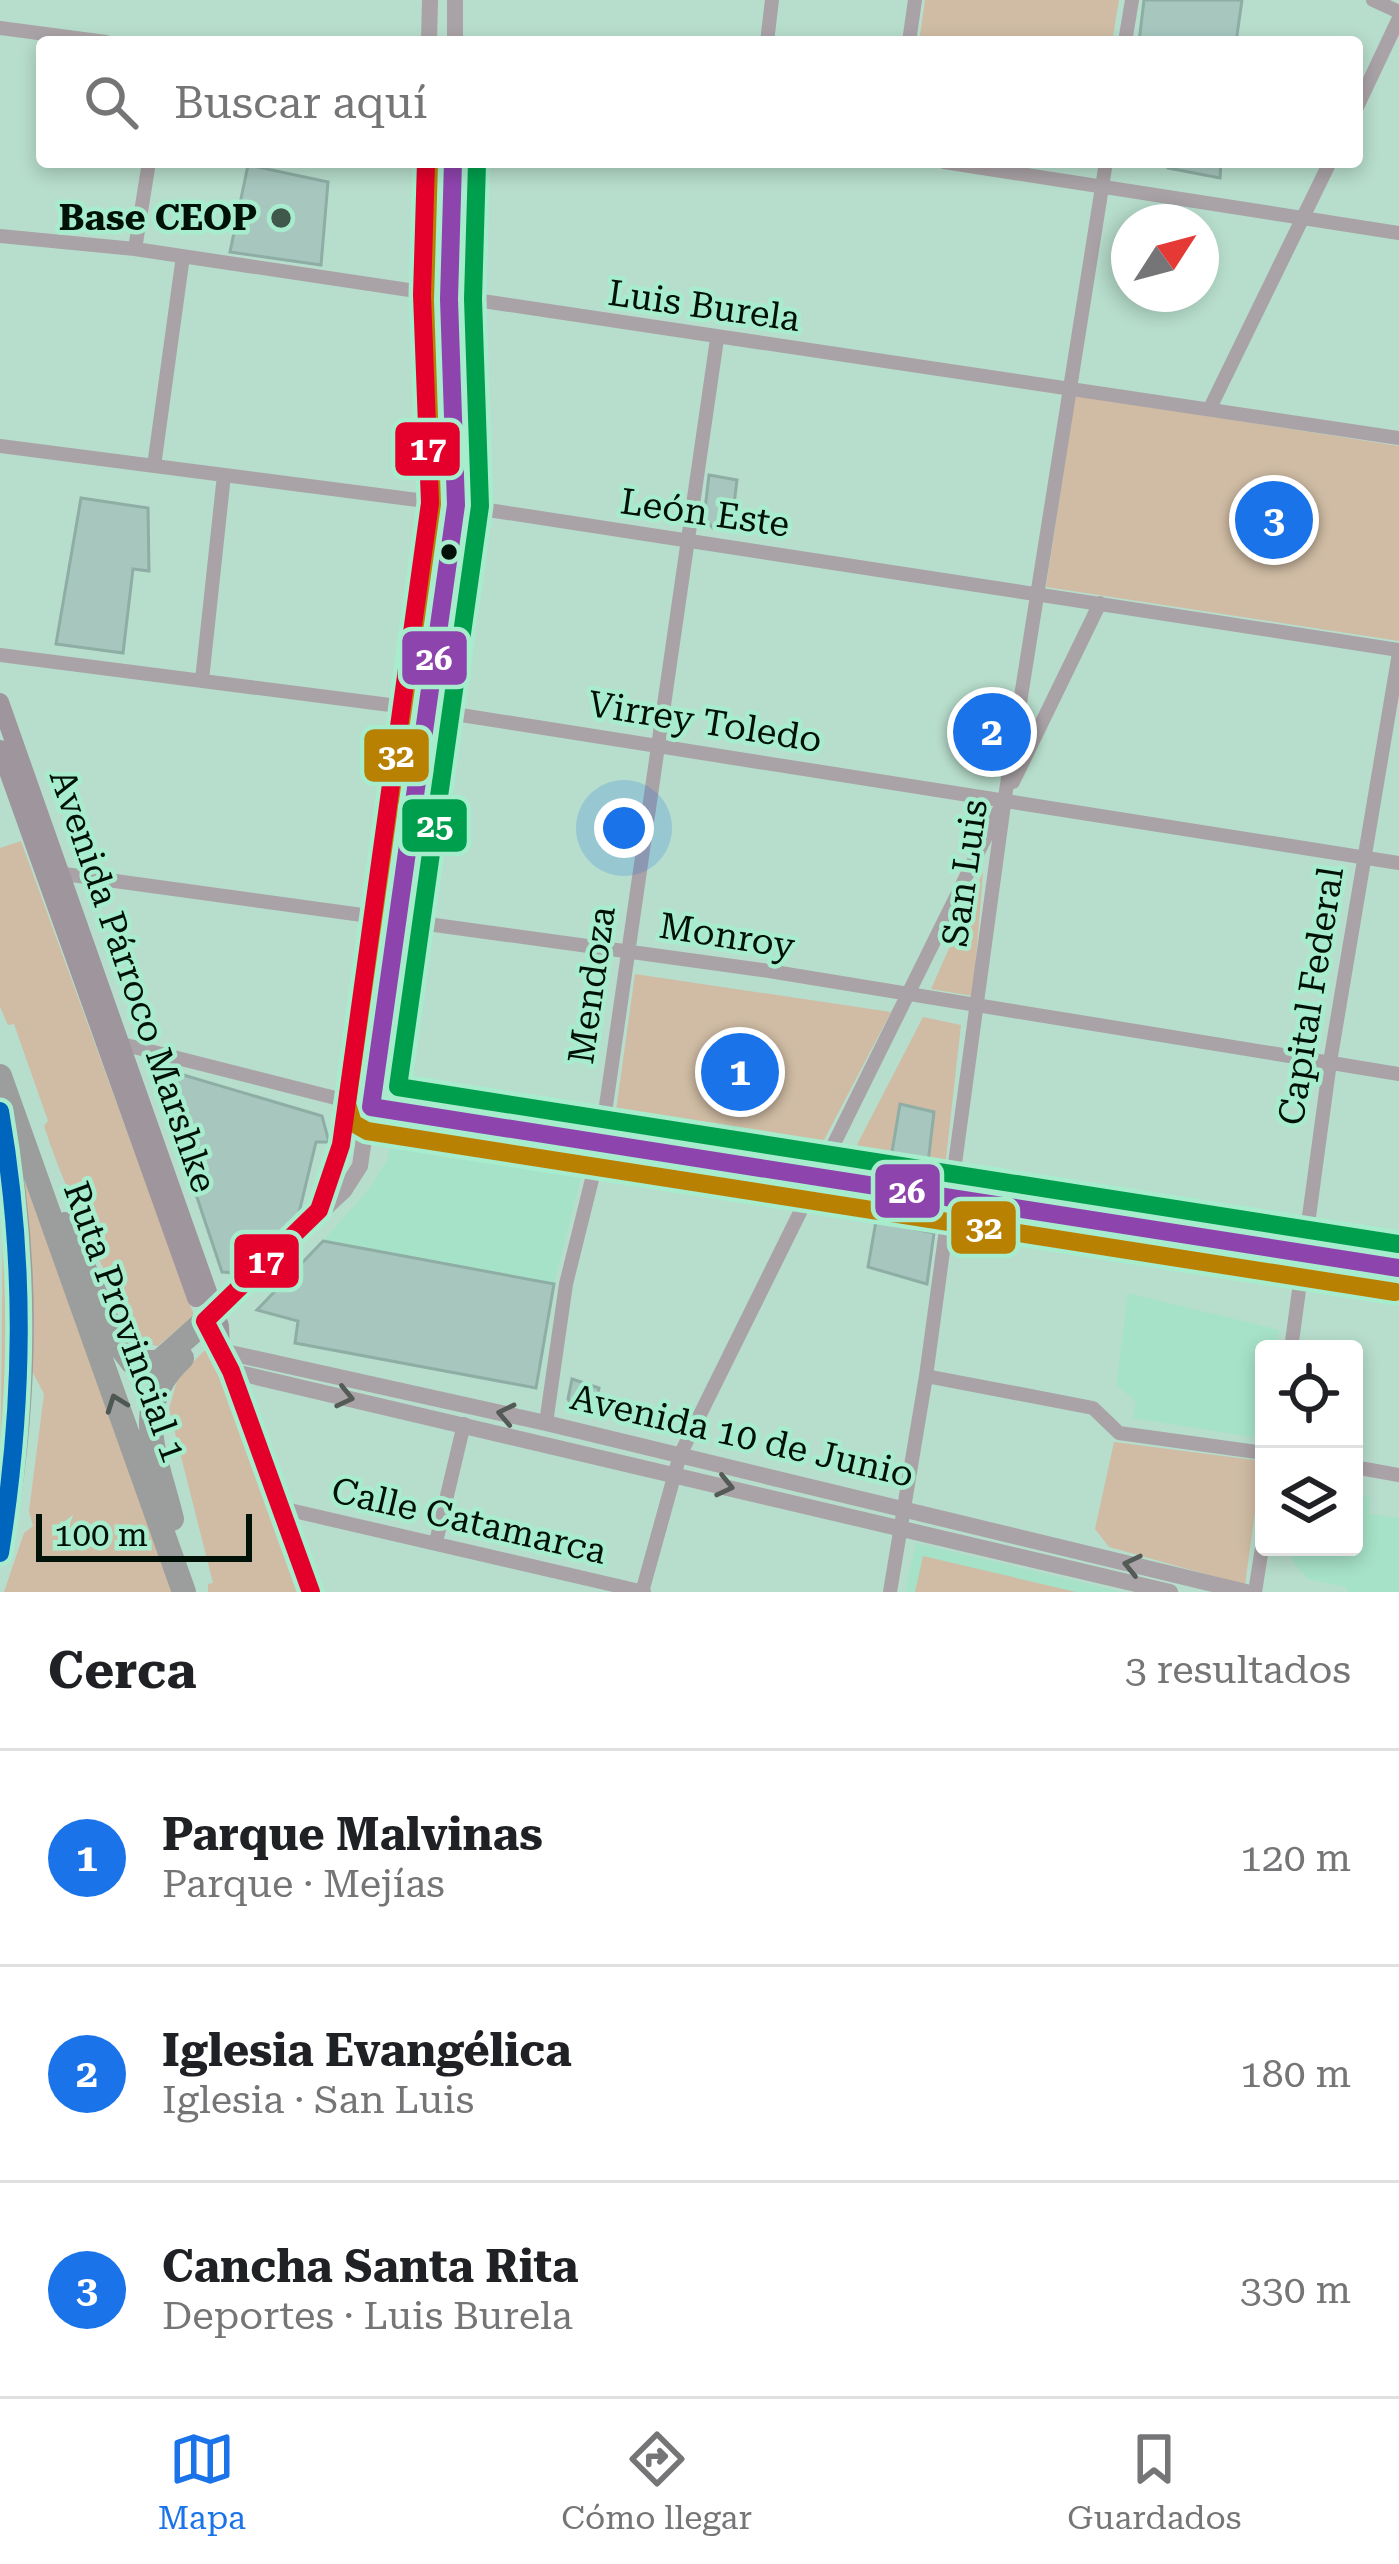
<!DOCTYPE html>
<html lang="es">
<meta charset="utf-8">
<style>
body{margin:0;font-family:"Roboto Serif",serif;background:#f2f2f2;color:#202124}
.controls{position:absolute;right:36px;bottom:36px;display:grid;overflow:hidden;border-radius:12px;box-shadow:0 6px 18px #0003}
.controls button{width:108px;height:108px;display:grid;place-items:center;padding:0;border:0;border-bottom:3px solid #e0e0e0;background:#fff;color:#202124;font:60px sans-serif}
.compass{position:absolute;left:1111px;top:204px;width:108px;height:108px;border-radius:50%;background:#fff;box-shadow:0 6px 18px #0003;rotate:54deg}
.scale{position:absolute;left:36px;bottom:30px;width:216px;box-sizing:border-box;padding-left:12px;border:6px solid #001107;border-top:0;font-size:33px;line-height:42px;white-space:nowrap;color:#001107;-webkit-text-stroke:9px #a8ecce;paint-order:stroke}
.you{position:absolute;left:624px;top:828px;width:42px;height:42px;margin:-30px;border:9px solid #fff;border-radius:50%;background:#1a73e8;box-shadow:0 0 0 18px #1a73e833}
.badge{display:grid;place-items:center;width:78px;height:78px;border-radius:50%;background:#1a73e8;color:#fff;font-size:39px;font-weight:700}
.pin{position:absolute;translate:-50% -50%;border:6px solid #fff;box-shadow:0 3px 12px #0006}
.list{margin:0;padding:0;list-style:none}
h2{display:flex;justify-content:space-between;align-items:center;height:156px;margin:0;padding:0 48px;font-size:51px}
h2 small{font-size:39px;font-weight:400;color:#757577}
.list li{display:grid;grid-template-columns:78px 1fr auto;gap:36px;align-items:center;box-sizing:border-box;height:216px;padding:0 48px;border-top:3px solid #e0e0e0}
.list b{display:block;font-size:45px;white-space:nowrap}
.list p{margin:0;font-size:39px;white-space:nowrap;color:#757577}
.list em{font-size:39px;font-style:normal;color:#757577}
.icon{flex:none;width:66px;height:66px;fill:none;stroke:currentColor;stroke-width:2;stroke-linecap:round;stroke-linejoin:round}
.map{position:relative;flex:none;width:1399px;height:1592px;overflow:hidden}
.search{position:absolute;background:#fff;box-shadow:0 6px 18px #0003;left:36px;right:36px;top:36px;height:132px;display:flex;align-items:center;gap:30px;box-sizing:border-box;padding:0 42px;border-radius:12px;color:#757577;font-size:45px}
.sheet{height:804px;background:#fff}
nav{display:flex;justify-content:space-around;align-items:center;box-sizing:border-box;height:168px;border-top:3px solid #e0e0e0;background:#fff;font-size:33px;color:#757577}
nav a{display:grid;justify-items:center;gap:6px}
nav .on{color:#1a73e8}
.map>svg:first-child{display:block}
.built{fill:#a6e2c8}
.green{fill:#d0bca4}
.building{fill:#a7c7be;stroke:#8eaea5;stroke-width:3}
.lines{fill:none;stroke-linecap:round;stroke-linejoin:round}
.minor{stroke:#a9a2a6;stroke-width:14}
.tertiary{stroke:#a9a2a6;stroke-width:16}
.secondary{stroke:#9e969c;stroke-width:18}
.motorway{stroke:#9c9e9e;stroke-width:24}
.bus-1-casing{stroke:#a8ecce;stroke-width:27}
.bus-2-casing{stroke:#a8ecce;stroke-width:27}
.bus-3-casing{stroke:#a8ecce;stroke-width:27}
.bus-4-casing{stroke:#a8ecce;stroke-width:27}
.bus-5-casing{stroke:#a8ecce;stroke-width:27}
.bus-1{stroke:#8e44ad;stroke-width:18}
.bus-2{stroke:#b98102;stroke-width:18}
.bus-3{stroke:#009f4d;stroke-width:18}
.bus-4{stroke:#e4002b;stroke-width:18}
.bus-5{stroke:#0065bd;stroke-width:18}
.oneway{stroke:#545a56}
.oneway2{stroke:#4e5852}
.poi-dot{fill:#40584c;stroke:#a8ecce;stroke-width:4.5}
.bus-dot{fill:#001107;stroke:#a8ecce;stroke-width:4.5}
.labels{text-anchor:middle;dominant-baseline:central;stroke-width:9;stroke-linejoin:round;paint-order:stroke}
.poi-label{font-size:36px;font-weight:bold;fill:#001107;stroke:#a8ecce;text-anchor:end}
.street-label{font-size:36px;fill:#001107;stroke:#a8ecce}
.line-badge{stroke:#a8ecce;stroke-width:4.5}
.badge-label{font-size:33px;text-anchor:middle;font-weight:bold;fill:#fff}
</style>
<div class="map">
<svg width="1399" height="1592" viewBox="0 0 1399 1592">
<rect width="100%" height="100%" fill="#b7ddcc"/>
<path class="built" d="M396 1121 587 1153 554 1284 323 1241 370 1188 388 1158Z
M1128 1293 1279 1330 1276 1349H1264V1414H1258L1253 1437 1133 1418 1136 1401 1116 1385Z
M1354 1494 1371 1497 1369 1514 1399 1518V1592H1347V1587L1307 1579 1291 1558 1293 1547H1354Z
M916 1543 1122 1592H905Z"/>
<path class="green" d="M925 0H1119L1112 42H919Z
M436 311 445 454 441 458 433 316Z
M1075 395 1399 446V641L1046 587Z
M441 523 422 685 417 689 435 527Z
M21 841 194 1315 158 1346 138 1342 131 1332C103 1262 67 1198 44 1126L48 1121 14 1024 8 1025 0 1007V848Z
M983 872 973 996 931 989Z
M635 974 891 1012 813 1161 613 1132Z
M923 1017 961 1025 944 1176 846 1166Z
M21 1179 30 1189 173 1592H4L24 1533 33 1526 29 1511 44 1394 32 1371Z
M3 1215C17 1313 10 1405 0 1503Z
M206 1349 219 1359 299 1592H208V1584L213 1583 169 1409 178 1377Z
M1114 1442 1262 1461 1245 1585 1109 1547 1095 1529Z
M923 1556 1076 1592H915Z"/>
<path class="building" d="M1144 0H1242L1236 42H1139Z
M1168 162H1221L1220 178 1168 168Z
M248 165 328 182 321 265 230 252Z
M709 475 737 480 731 529 713 528 704 518Z
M81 498 148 508 149 571 133 569 123 653 56 644Z
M983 710 1007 714 1001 753 978 750Z
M153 1066 322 1116 329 1142H316L298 1217 236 1273 222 1272Z
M900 1104 934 1112 928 1163 891 1158Z
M876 1221 934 1233 927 1284 868 1267Z
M323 1241 554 1284 536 1388 295 1343 298 1321 257 1310Z
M572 1379 599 1388 592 1415 577 1412 568 1399Z"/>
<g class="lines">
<path class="minor" d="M1373 0 1399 12
M0 28 106 42
M767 42 772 0
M909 42 915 0
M1125 42 1132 0
M1357 107 1399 18
M944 162 1399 233
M0 236 135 249 1399 438
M135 249 149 162
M1210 408 1330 162
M0 446 456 505 1399 650
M154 466 183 256
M0 655 429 710 1399 863
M202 680 224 475
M1013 782 1100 603
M57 873 762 970 1399 1074
M122 1044 371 1107 1399 1268
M1291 1349 1330 1062 1399 653
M231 1371 311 1592
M926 1376 1093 1408 1119 1433 1264 1453
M546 1423 566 1284 600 1147 717 339
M1354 1467 1399 1475
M281 1508 644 1592
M436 1542 464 1424
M642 1592 680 1455 1000 808
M890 1592 926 1376 1005 797 1106 162
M1255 1592 1264 1535"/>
<path class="tertiary" d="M455 0V42
M429 42 430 0
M321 1207 341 1145 430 503 422 295 426 162
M207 1318 344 1191 360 1166 456 505 449 299 453 162
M221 1351 546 1423 1246 1592
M221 1351 231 1371 1170 1592"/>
<path class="secondary" d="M0 702 220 1326 221 1351
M0 749 196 1298"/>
<path class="motorway" d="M0 1076 184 1592
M65 1224 116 1341 132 1362H159L205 1321
M172 1519C158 1459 128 1407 182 1358
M0 1553C27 1407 31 1260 1 1114"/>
<g class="bus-1-casing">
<path id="bus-1" d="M453 162 449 299 456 505 371 1107 1399 1268"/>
</g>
<g class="bus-2-casing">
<path id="bus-2" d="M429 162 425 300 432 504 347 1104 353 1123 367 1131 1395 1292"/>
</g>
<g class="bus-3-casing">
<path id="bus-3" d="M477 163 473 299 480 506 398 1087 1399 1244"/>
</g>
<g class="bus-4-casing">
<path id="bus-4" d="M311 1592 231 1371 205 1321 319 1210 341 1145 430 503 422 295 426 162"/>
</g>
<g class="bus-5-casing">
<path id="bus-5" d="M0 1111C26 1260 24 1404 0 1553"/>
</g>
<use href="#bus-1" class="bus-1"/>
<use href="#bus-2" class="bus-2"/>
<use href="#bus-3" class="bus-3"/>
<use href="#bus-4" class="bus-4"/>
<use href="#bus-5" class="bus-5"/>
</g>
<defs><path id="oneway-chevron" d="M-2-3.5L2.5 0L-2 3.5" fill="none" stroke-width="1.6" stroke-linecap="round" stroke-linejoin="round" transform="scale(3)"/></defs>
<g class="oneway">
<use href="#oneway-chevron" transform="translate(345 1397) rotate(13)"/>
<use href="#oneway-chevron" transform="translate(506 1414) rotate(-168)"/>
<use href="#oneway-chevron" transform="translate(725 1486) rotate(13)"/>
<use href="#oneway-chevron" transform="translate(1132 1565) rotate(-167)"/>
</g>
<use class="oneway2" href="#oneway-chevron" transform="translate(116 1403) rotate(-110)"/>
<circle class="poi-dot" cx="281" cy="218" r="12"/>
<circle class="bus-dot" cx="449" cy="552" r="10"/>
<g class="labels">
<g class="poi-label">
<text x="257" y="218">Base CEOP</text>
</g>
<g class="street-label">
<text transform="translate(704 306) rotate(8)">Luis Burela</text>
<text transform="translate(705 513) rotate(8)">León Este</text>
<text transform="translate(705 722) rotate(9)">Virrey Toledo</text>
<text transform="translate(965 873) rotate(-82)">San Luis</text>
<text transform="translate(727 936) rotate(9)">Monroy</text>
<text transform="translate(133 981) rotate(71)">Avenida Párroco Marshke</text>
<text transform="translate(592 985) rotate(-82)">Mendoza</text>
<text transform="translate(1311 996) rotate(-81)">Capital Federal</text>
<text transform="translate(125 1322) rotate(70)">Ruta Provincial 1</text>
<text transform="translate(742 1436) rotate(13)">Avenida 10 de Junio</text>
<text transform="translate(469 1521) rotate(13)">Calle Catamarca</text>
</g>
</g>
<g class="line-badge">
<rect x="393" y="420" width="69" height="58" rx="12" fill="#e4002b"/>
<rect x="400" y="629" width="69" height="58" rx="12" fill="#8e44ad"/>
<rect x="362" y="727" width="69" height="57" rx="12" fill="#b98102"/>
<rect x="400" y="797" width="69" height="57" rx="12" fill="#009f4d"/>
<rect x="873" y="1162" width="69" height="58" rx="12" fill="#8e44ad"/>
<rect x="949" y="1199" width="69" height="57" rx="12" fill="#b98102"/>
<rect x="232" y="1232" width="69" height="58" rx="12" fill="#e4002b"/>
</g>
<g class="badge-label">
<text x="428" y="460">17</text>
<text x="434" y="670">26</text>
<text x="396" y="767">32</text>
<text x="435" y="837">25</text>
<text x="907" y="1203">26</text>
<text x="984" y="1239">32</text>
<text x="266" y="1273">17</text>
</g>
</svg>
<div class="controls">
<button><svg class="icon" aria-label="locate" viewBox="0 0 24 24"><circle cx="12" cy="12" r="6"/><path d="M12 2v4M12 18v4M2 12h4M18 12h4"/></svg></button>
<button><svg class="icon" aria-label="layers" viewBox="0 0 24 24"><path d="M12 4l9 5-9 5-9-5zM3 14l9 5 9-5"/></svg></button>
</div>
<svg class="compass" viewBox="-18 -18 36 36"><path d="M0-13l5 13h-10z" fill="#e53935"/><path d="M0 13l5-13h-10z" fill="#757577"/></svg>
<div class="scale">100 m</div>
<div class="you"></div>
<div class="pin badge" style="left:740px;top:1072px">1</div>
<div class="pin badge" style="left:992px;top:732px">2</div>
<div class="pin badge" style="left:1274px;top:520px">3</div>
<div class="search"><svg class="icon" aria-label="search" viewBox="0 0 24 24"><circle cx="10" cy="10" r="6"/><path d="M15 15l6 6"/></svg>Buscar aquí</div>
</div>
<section class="sheet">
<h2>Cerca<small>3 resultados</small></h2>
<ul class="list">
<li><span class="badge">1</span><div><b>Parque Malvinas</b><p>Parque · Mejías</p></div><em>120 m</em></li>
<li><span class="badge">2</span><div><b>Iglesia Evangélica</b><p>Iglesia · San Luis</p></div><em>180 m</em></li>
<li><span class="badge">3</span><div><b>Cancha Santa Rita</b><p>Deportes · Luis Burela</p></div><em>330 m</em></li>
</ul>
</section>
<nav>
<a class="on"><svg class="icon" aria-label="map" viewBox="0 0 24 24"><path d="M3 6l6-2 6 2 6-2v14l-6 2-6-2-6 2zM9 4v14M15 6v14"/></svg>Mapa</a>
<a><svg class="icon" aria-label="directions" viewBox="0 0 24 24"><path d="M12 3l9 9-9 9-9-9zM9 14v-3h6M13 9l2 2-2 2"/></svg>Cómo llegar</a>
<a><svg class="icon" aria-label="saved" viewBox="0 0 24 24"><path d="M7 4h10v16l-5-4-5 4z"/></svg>Guardados</a>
</nav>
